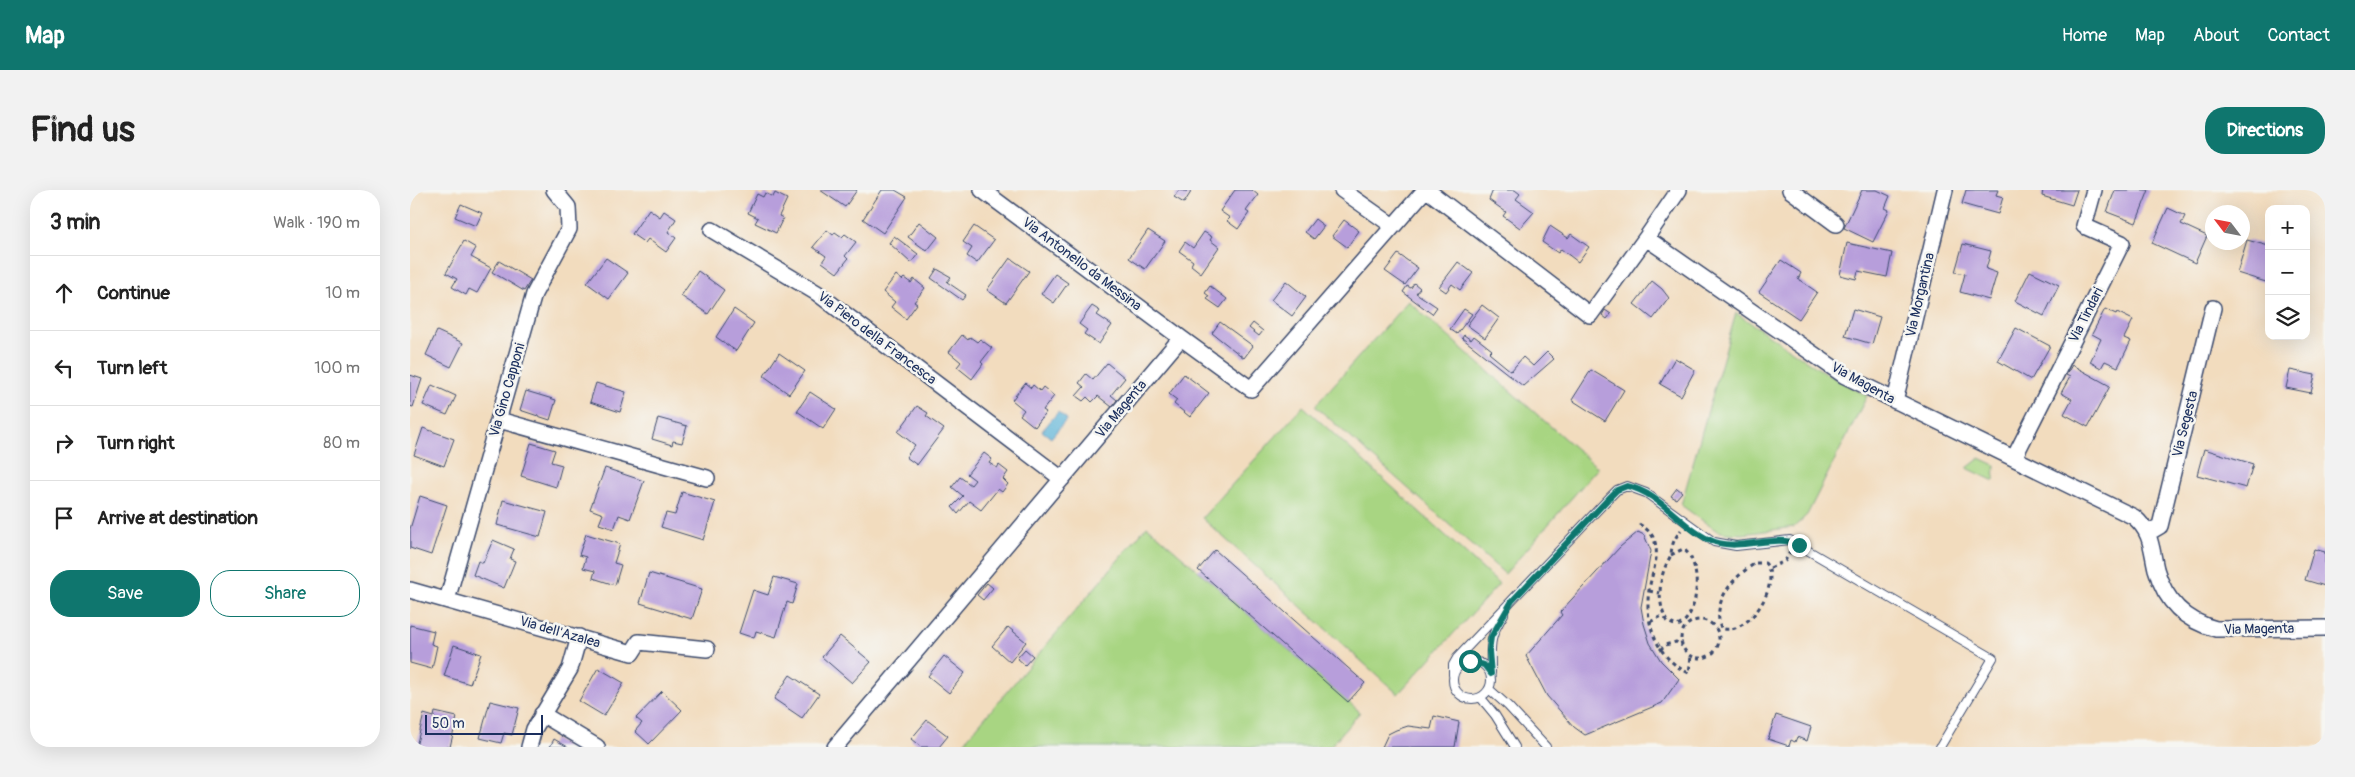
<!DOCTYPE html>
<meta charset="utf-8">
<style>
body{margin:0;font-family:Pangolin,sans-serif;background:#f2f2f2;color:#222}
.controls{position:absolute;right:15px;top:15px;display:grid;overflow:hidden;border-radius:10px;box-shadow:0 5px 20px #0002}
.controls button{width:45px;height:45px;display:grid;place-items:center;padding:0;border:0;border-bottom:1px solid #e0e0e0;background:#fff;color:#222;font:25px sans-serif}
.compass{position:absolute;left:1795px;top:15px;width:45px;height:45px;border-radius:50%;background:#fff;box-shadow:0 5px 20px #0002;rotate:302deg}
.scale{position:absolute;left:15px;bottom:12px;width:118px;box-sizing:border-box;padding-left:5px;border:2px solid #1b2f5e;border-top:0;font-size:14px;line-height:18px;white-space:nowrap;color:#1b2f5e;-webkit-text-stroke:4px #f6f6f2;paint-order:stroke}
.stop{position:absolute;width:15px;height:15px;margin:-11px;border:4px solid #0f766e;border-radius:50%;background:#fff}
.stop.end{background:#0f766e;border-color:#fff;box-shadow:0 1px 5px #0008}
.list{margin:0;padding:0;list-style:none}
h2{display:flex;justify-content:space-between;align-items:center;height:65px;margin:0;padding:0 20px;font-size:21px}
h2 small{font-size:16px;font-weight:400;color:#767676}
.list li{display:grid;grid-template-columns:32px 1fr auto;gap:15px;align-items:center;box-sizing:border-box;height:75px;padding:0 20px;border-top:1px solid #e0e0e0}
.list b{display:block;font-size:19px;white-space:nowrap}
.list em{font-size:16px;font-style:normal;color:#767676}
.actions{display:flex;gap:10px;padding:15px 20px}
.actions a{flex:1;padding:11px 0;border:1px solid #0f766e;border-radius:20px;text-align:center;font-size:18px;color:#0f766e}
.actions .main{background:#0f766e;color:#fff}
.icon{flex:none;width:28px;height:28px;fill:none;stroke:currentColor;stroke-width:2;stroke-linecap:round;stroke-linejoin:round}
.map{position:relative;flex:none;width:1915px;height:557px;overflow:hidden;border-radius:20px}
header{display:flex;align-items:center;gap:30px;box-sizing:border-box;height:70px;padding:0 25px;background:#0f766e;color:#fff}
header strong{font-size:24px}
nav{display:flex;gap:28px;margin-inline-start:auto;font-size:18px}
.intro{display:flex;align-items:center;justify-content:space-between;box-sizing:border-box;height:120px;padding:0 30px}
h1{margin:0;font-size:35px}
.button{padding:12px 22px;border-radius:20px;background:#0f766e;color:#fff;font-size:18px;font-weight:700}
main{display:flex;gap:30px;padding:0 30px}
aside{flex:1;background:#fff;border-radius:20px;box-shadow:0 5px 20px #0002}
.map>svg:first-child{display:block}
.green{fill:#a8d582;stroke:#628270}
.water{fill:#5ab2d7;stroke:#3a709a}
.building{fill:#b79edb}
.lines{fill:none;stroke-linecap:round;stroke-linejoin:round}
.service-casing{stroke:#3b496c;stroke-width:10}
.minor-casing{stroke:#3b496c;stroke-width:18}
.path{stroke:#3b496c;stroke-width:3;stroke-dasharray:4 4;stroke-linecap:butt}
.service{stroke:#fff;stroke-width:8}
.minor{stroke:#fff;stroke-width:15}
.route{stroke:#0f766e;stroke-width:6}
.labels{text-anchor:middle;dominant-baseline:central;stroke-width:5;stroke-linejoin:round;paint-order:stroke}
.street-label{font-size:14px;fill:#1b2f5e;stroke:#f6f6f2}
</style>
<header>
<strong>Map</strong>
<nav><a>Home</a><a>Map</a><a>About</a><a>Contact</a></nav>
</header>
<div class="intro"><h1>Find us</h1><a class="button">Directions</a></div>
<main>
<aside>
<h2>3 min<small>Walk · 190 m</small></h2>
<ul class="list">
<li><svg class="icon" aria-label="ahead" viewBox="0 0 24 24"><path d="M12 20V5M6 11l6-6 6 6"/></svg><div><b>Continue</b></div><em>10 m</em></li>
<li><svg class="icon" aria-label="left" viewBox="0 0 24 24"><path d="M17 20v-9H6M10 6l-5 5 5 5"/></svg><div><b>Turn left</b></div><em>100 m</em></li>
<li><svg class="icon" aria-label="right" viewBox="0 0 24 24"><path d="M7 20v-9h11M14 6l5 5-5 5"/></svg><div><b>Turn right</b></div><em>80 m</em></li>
<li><svg class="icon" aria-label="arrive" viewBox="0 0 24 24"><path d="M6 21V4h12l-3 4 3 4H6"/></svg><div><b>Arrive at destination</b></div></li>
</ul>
<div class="actions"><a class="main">Save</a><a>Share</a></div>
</aside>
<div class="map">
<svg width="1915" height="557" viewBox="0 0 1915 557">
<rect width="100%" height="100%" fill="#f6f6f2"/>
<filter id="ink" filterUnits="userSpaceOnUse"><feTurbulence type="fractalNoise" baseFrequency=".02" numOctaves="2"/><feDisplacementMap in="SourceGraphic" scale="10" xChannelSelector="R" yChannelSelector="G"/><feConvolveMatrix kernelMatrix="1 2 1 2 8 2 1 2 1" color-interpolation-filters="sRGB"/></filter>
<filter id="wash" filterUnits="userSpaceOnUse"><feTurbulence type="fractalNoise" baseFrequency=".0096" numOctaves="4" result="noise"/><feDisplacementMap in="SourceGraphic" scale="20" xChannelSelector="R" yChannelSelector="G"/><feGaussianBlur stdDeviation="1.12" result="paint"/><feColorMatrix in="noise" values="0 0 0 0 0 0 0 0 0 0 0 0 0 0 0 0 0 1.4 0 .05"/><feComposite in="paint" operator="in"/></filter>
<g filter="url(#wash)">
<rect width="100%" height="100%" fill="#f2dcbe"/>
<path class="green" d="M998 111 1188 278 1095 384 905 216Z
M1326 123 1412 181 1457 206 1397 325 1384 337 1333 344 1316 343 1307 341 1271 315Z
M893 216 1089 394 988 504 792 328Z
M1570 268 1585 275 1584 291 1557 278Z
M737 336 950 522 920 557H550Z"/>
<path class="water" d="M648 222 657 229 641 248 632 241Z"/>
<g id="blocks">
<path class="building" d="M410 0H447L435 17Z
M472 0H485L497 7 473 43 453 29Z
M769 0 781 2 774 13 764 7Z
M825 0H842L848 5 836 21 839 23 828 39 817 31 820 28 810 21Z
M1083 0H1105L1110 4 1106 9 1124 22 1110 38 1093 26 1096 22 1079 10Z
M1452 0H1467L1480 6 1475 18 1479 20 1463 52 1434 38Z
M1556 0H1588L1586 5 1593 7 1588 24 1552 14Z
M1633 0H1667L1662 15 1632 6Z
M1705 0H1739L1726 33 1697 22Z
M355 3 363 7 365 3 377 9 369 26 373 28 366 43 345 33 348 28 338 23 347 4 353 7Z
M51 14 72 23 66 36 45 27Z
M1758 18 1775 26 1771 34 1797 46 1785 73 1742 53Z
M239 19 250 27 254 21 266 29 258 42 266 48 256 62 238 49 235 53 222 44Z
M905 29 914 36 904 49 895 42Z
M934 30 949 41 937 57 922 46Z
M509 32 528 47 517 61 498 47Z
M564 36 584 50 567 73 557 66 562 58 553 52Z
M1140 36 1158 48 1161 44 1179 57 1168 72 1151 59 1148 63 1132 52Z
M417 40 423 45 425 42 432 47 435 44 446 52 435 66 438 69 427 83 412 72 416 66 403 57Z
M738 40 755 51 735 79 719 68Z
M794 42 802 47 800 50 809 57 791 83 781 75 783 71 769 61 775 52 783 58Z
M484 46 508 64 501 73 479 53Z
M1837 50 1859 56V93L1827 83Z
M54 51 66 58 61 67 81 78 67 103 59 99 56 105 42 97 47 89 36 83Z
M1437 53 1482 63 1477 87 1448 81 1446 89 1430 85Z
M1553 54 1581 61 1576 79 1587 83 1579 110 1550 102 1555 84 1545 82Z
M988 64 1008 78 995 95 975 81Z
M196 68 218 83 199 109 177 93Z
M600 68 619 81 596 113 577 100Z
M1371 70 1391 83 1388 89 1407 102 1389 129 1349 102Z
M89 71 121 90 114 101 82 82Z
M1048 72 1063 83 1050 100 1042 94 1036 102 1029 97Z
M527 79 541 87 537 92 556 105 552 110 521 88Z
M288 81 314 100 298 124 271 106Z
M1620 81 1649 95 1634 126 1605 111Z
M645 84 658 93 644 113 631 104Z
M486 85 492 90 494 88 501 93 504 89 515 98 504 112 507 114 496 129 481 117 485 112 473 102Z
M876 91 896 107 882 126 861 110Z
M1242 91 1252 99 1259 108 1243 129 1224 114Z
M1004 93 1010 98 1006 103 1027 117 1022 124 993 102 997 96 1001 98Z
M800 96 817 109 810 118 797 109 799 106 795 103Z
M1072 115 1089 128 1075 148 1057 135Z
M682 116 690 121 687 125 702 135 689 154 674 144 677 140 669 134Z
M324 119 344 133 326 161 306 147Z
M1054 119 1062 124 1047 144 1040 139Z
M1443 119 1470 127 1462 154 1435 146Z
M1695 119 1706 124 1707 122 1723 130 1714 148 1721 151 1708 177 1695 171 1691 178 1680 172 1691 149 1682 144Z
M1195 120 1201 124 1197 129 1192 125Z
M810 132 843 156 834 168 802 143Z
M843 133 853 141 849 146 839 138Z
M1606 138 1640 156 1621 190 1588 171Z
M27 141 53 153 41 177 16 165Z
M552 145 558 150 560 147 567 152 570 149 582 158 571 172 573 174 562 189 547 177 551 172 539 162Z
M1054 145 1061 150 1064 146 1082 160 1079 163 1101 181 1113 167 1123 176 1137 162 1144 169 1113 196 1052 148Z
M369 163 395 181 379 204 354 186Z
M1265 168 1285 180 1271 206 1250 194Z
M697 173 715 188 701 205 707 210 702 217 688 206 682 212 677 207 673 211 666 206 674 197 669 193 676 184 683 190Z
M1662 175 1700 196 1678 237 1654 224 1662 209 1651 203 1660 187 1656 185Z
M1181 180 1214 200 1195 231 1162 210Z
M1880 180 1905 185 1901 203 1876 198Z
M774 184 799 203 780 227 764 214 767 210 759 204Z
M0 185 12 189 3 217 0 216Z
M186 193 216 202 210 222 180 212Z
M615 193 621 198 623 195 630 201 633 197 644 206 633 220 636 222 625 237 610 225 614 220 602 210Z
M22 195 46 206 37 225 13 215Z
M116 201 146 210 140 230 110 220Z
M400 202 426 219 413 239 387 221Z
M507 216 518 223 516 226 534 239 507 275 496 267 505 255 488 242Z
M248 228 277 236 272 253 263 251 262 255 242 249Z
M13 238 44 249 34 276 4 265Z
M121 253 145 260 141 272 152 275 146 297 111 286Z
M1794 259 1843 274 1836 298 1787 285Z
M574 263 582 269 579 273 587 278 589 275 598 282 593 289 598 294 592 302 588 299 571 320 559 311 548 324 542 317 553 306 542 297 550 287 561 295 565 290 557 284Z
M195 278 234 291 220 329 209 325 204 339 189 334 193 324 180 319Z
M1267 298 1272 302 1266 309 1261 306Z
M272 302 305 312 293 350 251 337 256 323 265 325Z
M10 306 37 315 21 365 0 358V339Z
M93 310 137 322 130 347 87 335Z
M1228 342 1234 345 1241 361 1231 417 1234 434 1240 453 1251 471 1269 489 1252 513 1175 545 1164 537 1137 506 1116 466 1152 425 1150 422 1210 357Z
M176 344 210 354 204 373 211 375 205 395 183 388 185 381 173 378 176 367 169 365Z
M83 350 104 359 100 369 105 371 94 398 63 385 68 371 73 373Z
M1904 359 1915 362V396L1895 390Z
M805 360 955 493 938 512 788 380Z
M239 383 292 399 282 429 230 413Z
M364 387 388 394 382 414 377 412 366 447 346 441 344 448 329 443 343 400 358 405Z
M577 393 583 398 573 410 567 405Z
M0 435 24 441 21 454 27 456 22 479 0 473Z
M598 437 616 452 600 472 582 456Z
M430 446 461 472 442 493 412 467Z
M44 455 71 464 60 494 34 486Z
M615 459 623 466 615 475 607 468Z
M534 466 555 483 539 503 518 486Z
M188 478 214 493 194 526 169 511Z
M380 485 409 504 392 528 364 509Z
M252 501 272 520 239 554 225 541 232 533 226 528Z
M80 511 109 518 102 545 94 543 91 553 70 548Z
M25 522 47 527 40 557H6L14 524 24 527Z
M1366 525 1401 537 1397 551 1387 547 1385 552 1381 550 1379 556 1358 549Z
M1024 526 1049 532 1045 557H972L978 544 986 540 998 536 1021 539Z
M517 530 538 546 529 557H511L501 549Z
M144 549 158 557H140Z"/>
</g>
</g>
<g filter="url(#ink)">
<use href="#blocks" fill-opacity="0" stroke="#3b496c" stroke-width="1"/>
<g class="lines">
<g class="service-casing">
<path id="service" d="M1043 490a19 19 0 1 1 38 0a19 19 0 1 1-38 0Z
M1081 483C1081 455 1078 449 1094 424
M1043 485V475L1047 468 1201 306 1207 300 1217 296 1236 303 1304 352 1326 356 1380 350 1583 468 1530 557
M1079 499 1098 516 1136 557
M1071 508 1085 525 1105 557"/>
</g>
<g class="minor-casing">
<path id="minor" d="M572 0 771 148
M932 0 983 36
M1017 0 1180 125 1236 48 1435 186 1724 327C1742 342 1741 358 1746 379 1755 411 1775 431 1806 439L1915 438
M1380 0 1426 34
M302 40 407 103 652 289
M1236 48 1269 0
M1485 211 1535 0
M89 230 297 288
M1604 268 1712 53 1674 36 1684 0
M1738 343 1750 336 1803 118
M0 400 222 463 229 452 297 459
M37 410 124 104 159 39 158 17 144 0
M132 524 187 557
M119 557 124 539 160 479 169 447
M425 557 771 148 841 199 1015 0"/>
</g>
<path class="path" d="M1229 334C1239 340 1245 346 1246 358 1248 371 1241 386 1239 400 1234 433 1247 469 1279 483L1281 466
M1261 365 1273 359C1293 371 1290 428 1267 436L1257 432C1248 414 1248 393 1256 375 1257 372 1260 368 1261 364 1262 354 1264 349 1271 340
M1346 373H1355C1373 393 1338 448 1311 438 1301 411 1325 385 1346 373Z
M1360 378 1375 371 1380 362
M1239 401 1250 403
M1271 449a19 19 0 1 1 38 0a19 19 0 1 1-38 0Z
M1240 432 1254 425
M1250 460 1255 455 1266 452 1272 456"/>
<use href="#service" class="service"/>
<use href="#minor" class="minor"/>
</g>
</g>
<g class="lines" filter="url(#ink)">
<path class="route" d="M1060 471 1074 475 1081 484 1079 461 1081 447 1102 411 1201 306 1207 300 1217 296C1252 303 1274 342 1305 352 1332 361 1367 343 1389 355"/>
</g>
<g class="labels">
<g class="street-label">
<text transform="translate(672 74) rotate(37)">Via Antonello da Messina</text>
<text transform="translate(1510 105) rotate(-77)">Via Morgantina</text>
<text transform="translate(1676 125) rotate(-63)">Via Tindari</text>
<text transform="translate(467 148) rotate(37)">Via Piero della Francesca</text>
<text transform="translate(1453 193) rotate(29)">Via Magenta</text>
<text transform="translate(97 200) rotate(-74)">Via Gino Capponi</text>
<text transform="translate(711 219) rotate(-50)">Via Magenta</text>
<text transform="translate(1775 234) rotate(-76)">Via Segesta</text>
<text transform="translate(1849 439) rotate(-1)">Via Magenta</text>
<text transform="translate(150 442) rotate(16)">Via dell'Azalea</text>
</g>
</g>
</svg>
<div class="controls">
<button>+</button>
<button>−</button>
<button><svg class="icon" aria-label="layers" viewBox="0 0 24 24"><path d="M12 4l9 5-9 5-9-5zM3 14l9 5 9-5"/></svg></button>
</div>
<svg class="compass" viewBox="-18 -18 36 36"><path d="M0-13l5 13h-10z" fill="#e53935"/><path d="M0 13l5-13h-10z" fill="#767676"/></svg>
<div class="scale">50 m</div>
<div class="stop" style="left:1060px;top:471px"></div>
<div class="stop end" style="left:1389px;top:355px"></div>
</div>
</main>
